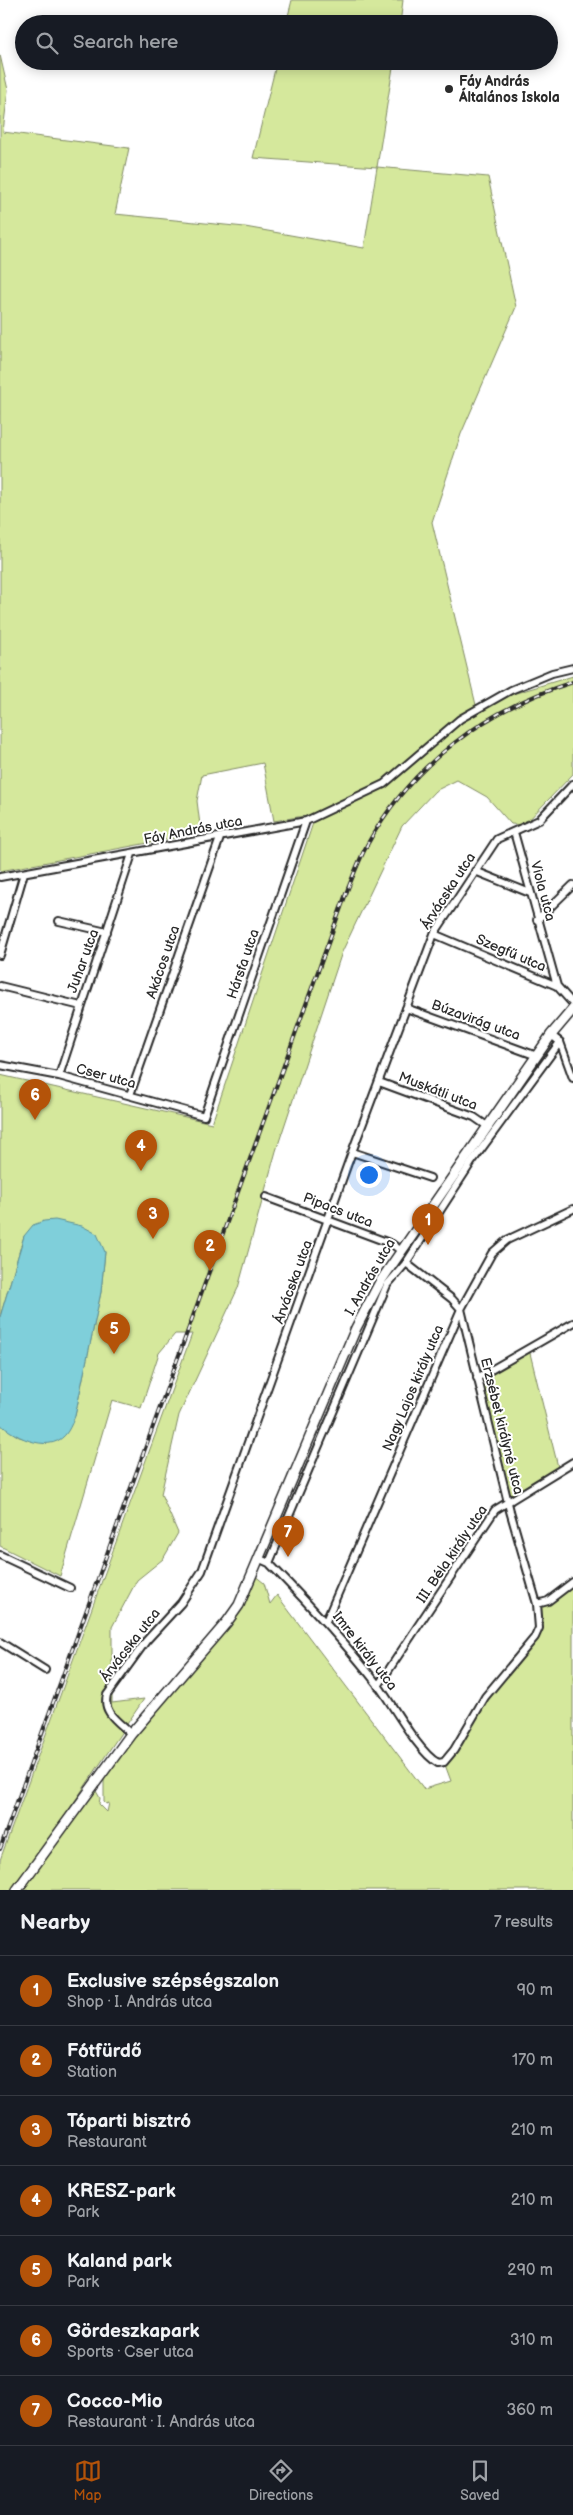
<!DOCTYPE html>
<meta charset="utf-8">
<style>
body{margin:0;font-family:"Balsamiq Sans",sans-serif;background:#242831;color:#f1f3f6}
.you{position:absolute;left:368px;top:1174px;width:18px;height:18px;margin:-12px;border:4px solid #fff;border-radius:50%;background:#1a73e8;box-shadow:0 0 0 8px #1a73e833}
.badge{display:grid;place-items:center;width:32px;height:32px;border-radius:50%;background:#b45309;color:#fff;font-size:16px;font-weight:700}
.pin{position:absolute;translate:-50% -41px;filter:drop-shadow(0 1px 2px #0008)}
.pin::after{content:'';position:absolute;top:26px;width:18px;height:15px;background:inherit;clip-path:polygon(0 0,100% 0,50% 100%)}
.list{margin:0;padding:0;list-style:none}
h2{display:flex;justify-content:space-between;align-items:center;height:65px;margin:0;padding:0 20px;font-size:21px}
h2 small{font-size:16px;font-weight:400;color:#9ea1a6}
.list li{display:grid;grid-template-columns:32px 1fr auto;gap:15px;align-items:center;box-sizing:border-box;height:70px;padding:0 20px;border-top:1px solid #363941}
.list b{display:block;font-size:19px;white-space:nowrap}
.list p{margin:0;font-size:16px;white-space:nowrap;color:#9ea1a6}
.list em{font-size:16px;font-style:normal;color:#9ea1a6}
.icon{flex:none;width:28px;height:28px;fill:none;stroke:currentColor;stroke-width:2;stroke-linecap:round;stroke-linejoin:round}
.map{position:relative;flex:none;width:573px;height:1890px;overflow:hidden}
.search{position:absolute;background:#171b24;box-shadow:0 2px 12px #0003;left:15px;right:15px;top:15px;height:55px;display:flex;align-items:center;gap:12px;box-sizing:border-box;padding:0 18px;border-radius:28px;color:#9ea1a6;font-size:19px}
.sheet{height:555px;background:#171b24}
nav{display:flex;justify-content:space-around;align-items:center;box-sizing:border-box;height:70px;border-top:1px solid #363941;background:#171b24;font-size:14px;color:#9ea1a6}
nav a{display:grid;justify-items:center;gap:2px}
nav .on{color:#b45309}
.map>svg:first-child{display:block}
.green{fill:#d5e89c;stroke:#808a64}
.water{fill:#7fcfda;stroke:#5d8d94}
.lines{fill:none;stroke-linecap:round;stroke-linejoin:round}
.minor-casing{stroke:#2b2b2b;stroke-width:10}
.secondary-casing{stroke:#2b2b2b;stroke-width:12}
.minor{stroke:#fff;stroke-width:6}
.secondary{stroke:#fff;stroke-width:9}
.rail-casing{stroke:#2b2b2b;stroke-width:4}
.rail{stroke:#fff;stroke-width:2;stroke-dasharray:5.5;stroke-linecap:butt}
.poi-dot{fill:#2b2b2b;stroke:#fff;stroke-width:2}
.labels{text-anchor:middle;dominant-baseline:central;stroke-width:4;stroke-linejoin:round;paint-order:stroke}
.poi-label{font-size:14px;font-weight:bold;fill:#2b2b2b;stroke:#fff;text-anchor:start}
.street-label{font-size:14px;fill:#2b2b2b;stroke:#fff}
</style>
<div class="map">
<svg width="573" height="1890" viewBox="0 0 573 1890">
<rect width="100%" height="100%" fill="#fff"/>
<filter id="ink" filterUnits="userSpaceOnUse"><feTurbulence type="fractalNoise" baseFrequency=".02" numOctaves="2"/><feDisplacementMap in="SourceGraphic" scale="10" xChannelSelector="R" yChannelSelector="G"/><feConvolveMatrix kernelMatrix="1 2 1 2 8 2 1 2 1" color-interpolation-filters="sRGB"/></filter>
<g filter="url(#ink)">
<path class="green" d="M292 0H403L400 24H286Z
M0 55 8 90 3 132 129 148 115 214 245 227 364 248 377 167 253 158 277 61H394L377 167 488 177 516 307 461 434 432 522 476 705 573 676V774L524 825 511 824 487 797 457 780 435 791 402 826 342 952 276 1151 238 1288 179 1415 161 1494 178 1533 163 1559 137 1580 112 1627V1703L144 1699 58 1826 11 1890H0V1860L192 1334H175L159 1353 141 1408 112 1400 60 1576 0 1546V1424L19 1437 44 1443 75 1416 101 1292 105 1252 24 1236 0 1317V1075L212 1123 313 823 304 816 274 821 263 763 202 775 197 801 201 833 0 871Z
M529 1349 559 1471 507 1500 477 1378Z
M254 1575 264 1583 270 1604 277 1595 424 1789 451 1781 444 1762 485 1697 539 1628 537 1604 548 1601 573 1582V1890H21L92 1791H96L100 1798 99 1804 107 1812 109 1803 106 1804 104 1802V1776L141 1727 230 1622Z"/>
<path class="water" d="M55 1220 82 1226 97 1234 105 1252 101 1292 75 1416C73 1421 71 1426 68 1431 53 1456 16 1438 0 1424V1317L24 1236 33 1225 44 1221Z"/>
<g class="lines">
<g class="minor-casing">
<path id="minor" d="M514 832 557 986
M475 871 530 893
M0 877 306 821 384 784 460 719 511 690 552 673 573 668
M537 920 573 885
M59 921 107 932
M434 934 557 986 573 1004
M0 955 24 873
M0 986 81 1006
M406 1008 537 1056
M551 1035 560 1042 573 1078
M0 1065 59 1076 204 1116 306 821
M59 1076 132 854
M379 1082 474 1117 487 1126
M130 1095 220 838
M352 1152 430 1178
M266 1197 392 1244 400 1250
M477 1378 573 1323
M0 1555 70 1588
M260 1559 269 1563C307 1602 344 1641 378 1685 393 1705 418 1752 438 1763L444 1762 454 1750 485 1697 535 1637 539 1628 537 1604 510 1511 461 1309 452 1299 406 1263
M269 1563 387 1285 406 1263 471 1163 560 1042
M537 1604 548 1601 573 1582
M326 1621 461 1309 492 1253 507 1240 573 1209
M0 1642 45 1670
M378 1686 495 1510 573 1462
M131 1734C119 1722 102 1713 107 1695L146 1641 181 1603 202 1571 352 1152 434 934 497 839 539 820 573 784"/>
</g>
<g class="secondary-casing">
<path id="secondary" d="M17 1890 131 1734 227 1622 239 1605 356 1328 380 1282 551 1035 573 1009"/>
</g>
<use href="#minor" class="minor"/>
<use href="#secondary" class="secondary"/>
<g class="rail-casing">
<path id="rail" d="M0 1849 347 891C353 876 359 860 367 845 411 764 486 709 573 682"/>
</g>
<use href="#rail" class="rail"/>
</g>
</g>
<circle class="poi-dot" cx="449" cy="89" r="5"/>
<g class="labels">
<g class="poi-label">
<text x="459" y="81">Fáy András<tspan x="459" dy="16">Általános Iskola</tspan></text>
</g>
<g class="street-label">
<text transform="translate(193 830) rotate(-11)">Fáy András utca</text>
<text transform="translate(448 891) rotate(-57)">Árvácska utca</text>
<text transform="translate(543 891) rotate(75)">Viola utca</text>
<text transform="translate(511 953) rotate(23)">Szegfű utca</text>
<text transform="translate(83 961) rotate(-70)">Juhar utca</text>
<text transform="translate(163 962) rotate(-71)">Akácos utca</text>
<text transform="translate(243 964) rotate(-71)">Hársfa utca</text>
<text transform="translate(476 1020) rotate(20)">Búzavirág utca</text>
<text transform="translate(106 1076) rotate(15)">Cser utca</text>
<text transform="translate(438 1091) rotate(21)">Muskátli utca</text>
<text transform="translate(338 1210) rotate(21)">Pipacs utca</text>
<text transform="translate(370 1277) rotate(-60)">I. András utca</text>
<text transform="translate(293 1282) rotate(-70)">Árvácska utca</text>
<text transform="translate(413 1388) rotate(-67)">Nagy Lajos király utca</text>
<text transform="translate(502 1426) rotate(76)">Erzsébet királyné utca</text>
<text transform="translate(452 1554) rotate(-56)">III. Béla király utca</text>
<text transform="translate(130 1645) rotate(-52)">Árvácska utca</text>
<text transform="translate(365 1651) rotate(52)">Imre király utca</text>
</g>
</g>
</svg>
<div class="you"></div>
<div class="pin badge" style="left:428px;top:1245px">1</div>
<div class="pin badge" style="left:210px;top:1271px">2</div>
<div class="pin badge" style="left:153px;top:1239px">3</div>
<div class="pin badge" style="left:141px;top:1171px">4</div>
<div class="pin badge" style="left:114px;top:1354px">5</div>
<div class="pin badge" style="left:35px;top:1120px">6</div>
<div class="pin badge" style="left:288px;top:1557px">7</div>
<div class="search"><svg class="icon" aria-label="search" viewBox="0 0 24 24"><circle cx="10" cy="10" r="6"/><path d="M15 15l6 6"/></svg>Search here</div>
</div>
<section class="sheet">
<h2>Nearby<small>7 results</small></h2>
<ul class="list">
<li><span class="badge">1</span><div><b>Exclusive szépségszalon</b><p>Shop · I. András utca</p></div><em>90 m</em></li>
<li><span class="badge">2</span><div><b>Fótfürdő</b><p>Station</p></div><em>170 m</em></li>
<li><span class="badge">3</span><div><b>Tóparti bisztró</b><p>Restaurant</p></div><em>210 m</em></li>
<li><span class="badge">4</span><div><b>KRESZ-park</b><p>Park</p></div><em>210 m</em></li>
<li><span class="badge">5</span><div><b>Kaland park</b><p>Park</p></div><em>290 m</em></li>
<li><span class="badge">6</span><div><b>Gördeszkapark</b><p>Sports · Cser utca</p></div><em>310 m</em></li>
<li><span class="badge">7</span><div><b>Cocco-Mio</b><p>Restaurant · I. András utca</p></div><em>360 m</em></li>
</ul>
</section>
<nav>
<a class="on"><svg class="icon" aria-label="map" viewBox="0 0 24 24"><path d="M3 6l6-2 6 2 6-2v14l-6 2-6-2-6 2zM9 4v14M15 6v14"/></svg>Map</a>
<a><svg class="icon" aria-label="directions" viewBox="0 0 24 24"><path d="M12 3l9 9-9 9-9-9zM9 14v-3h6M13 9l2 2-2 2"/></svg>Directions</a>
<a><svg class="icon" aria-label="saved" viewBox="0 0 24 24"><path d="M7 4h10v16l-5-4-5 4z"/></svg>Saved</a>
</nav>
